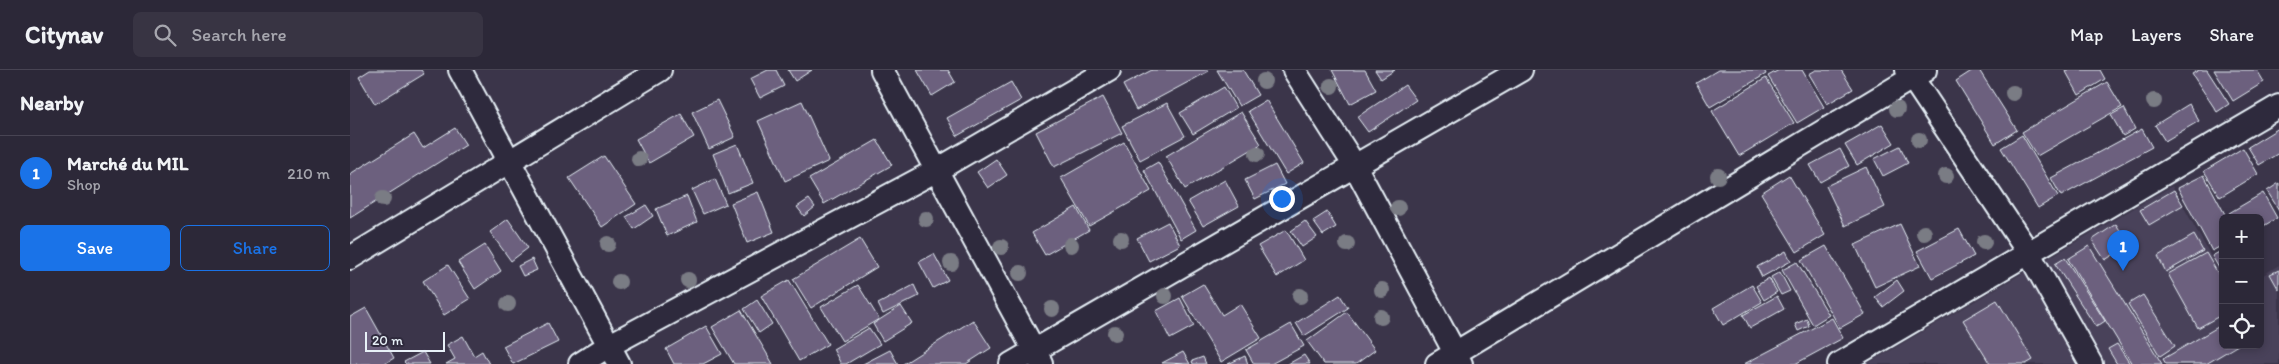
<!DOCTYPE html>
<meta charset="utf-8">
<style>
body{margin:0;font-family:Itim,sans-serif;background:#383443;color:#f1f3f6}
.controls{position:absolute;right:15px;bottom:15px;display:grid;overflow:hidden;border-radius:8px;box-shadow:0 2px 8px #0003}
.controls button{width:45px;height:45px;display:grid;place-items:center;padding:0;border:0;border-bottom:1px solid #484453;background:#2c2838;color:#f1f3f6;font:25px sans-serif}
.scale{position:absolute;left:15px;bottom:12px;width:80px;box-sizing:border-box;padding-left:5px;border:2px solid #e8f1f8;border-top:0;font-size:14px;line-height:18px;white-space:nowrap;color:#e8f1f8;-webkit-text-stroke:4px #2f2a3d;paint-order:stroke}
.you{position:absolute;left:931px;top:128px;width:18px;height:18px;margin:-12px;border:4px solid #fff;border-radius:50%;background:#1a73e8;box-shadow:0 0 0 8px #1a73e833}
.badge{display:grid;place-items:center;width:32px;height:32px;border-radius:50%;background:#1a73e8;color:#fff;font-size:16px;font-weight:700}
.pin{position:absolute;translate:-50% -41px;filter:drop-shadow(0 1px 2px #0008)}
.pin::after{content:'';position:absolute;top:26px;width:18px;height:15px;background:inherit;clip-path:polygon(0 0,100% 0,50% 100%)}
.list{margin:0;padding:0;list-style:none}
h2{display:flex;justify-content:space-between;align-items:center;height:65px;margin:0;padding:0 20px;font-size:21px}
h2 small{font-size:16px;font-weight:400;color:#a6a6ae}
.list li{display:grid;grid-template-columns:32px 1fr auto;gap:15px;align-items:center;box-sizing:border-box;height:75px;padding:0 20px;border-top:1px solid #484453}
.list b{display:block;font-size:19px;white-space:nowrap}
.list p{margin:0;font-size:16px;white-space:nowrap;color:#a6a6ae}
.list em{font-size:16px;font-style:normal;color:#a6a6ae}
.actions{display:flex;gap:10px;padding:15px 20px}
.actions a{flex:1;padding:11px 0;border:1px solid #1a73e8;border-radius:8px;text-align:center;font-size:18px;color:#1a73e8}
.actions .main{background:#1a73e8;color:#fff}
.icon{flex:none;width:28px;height:28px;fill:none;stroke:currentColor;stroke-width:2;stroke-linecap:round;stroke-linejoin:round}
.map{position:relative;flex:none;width:1929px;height:294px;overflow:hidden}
header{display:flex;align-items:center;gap:30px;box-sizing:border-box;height:70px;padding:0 25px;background:#2c2838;border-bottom:1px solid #484453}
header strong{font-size:24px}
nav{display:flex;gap:28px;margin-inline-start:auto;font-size:18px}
.search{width:350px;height:45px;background:#383443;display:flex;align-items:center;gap:12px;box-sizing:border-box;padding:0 18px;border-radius:8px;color:#a6a6ae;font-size:19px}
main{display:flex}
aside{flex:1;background:#2c2838}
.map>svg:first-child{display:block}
.built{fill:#4a425a}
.building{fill:#6c617e;stroke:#e8f1f8}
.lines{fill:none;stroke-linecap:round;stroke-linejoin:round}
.minor-casing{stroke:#e8f1f8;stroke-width:26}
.minor{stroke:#2f2a3d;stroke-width:22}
.tree{fill:#7a7b84}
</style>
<header>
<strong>Citynav</strong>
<div class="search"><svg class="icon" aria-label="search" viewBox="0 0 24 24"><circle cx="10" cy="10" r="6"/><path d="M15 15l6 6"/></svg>Search here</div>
<nav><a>Map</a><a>Layers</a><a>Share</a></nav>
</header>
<main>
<aside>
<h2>Nearby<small></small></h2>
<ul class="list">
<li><span class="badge">1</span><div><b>Marché du MIL</b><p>Shop</p></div><em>210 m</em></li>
</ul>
<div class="actions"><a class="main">Save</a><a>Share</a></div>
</aside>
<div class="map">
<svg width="1929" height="294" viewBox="0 0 1929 294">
<rect width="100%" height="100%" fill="#3b354a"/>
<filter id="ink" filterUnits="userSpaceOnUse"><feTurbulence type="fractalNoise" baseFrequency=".02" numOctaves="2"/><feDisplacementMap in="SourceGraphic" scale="10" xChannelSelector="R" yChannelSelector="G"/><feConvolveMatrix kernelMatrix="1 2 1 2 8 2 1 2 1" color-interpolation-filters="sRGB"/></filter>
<g filter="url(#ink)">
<path class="built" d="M1822 116 1873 208V275H1910V207L1929 195V294H1517Z"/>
<path class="building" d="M20 0H71L74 4 25 34 9 7Z
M418 0H426L434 16 410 28 400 9Z
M438 0H462L445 11Z
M567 0H598L605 12 582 26Z
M802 0H858L859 1 786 40 773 15Z
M867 0H893L908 25 889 36Z
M982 0H1015L1026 20 1000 34Z
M1025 0H1045L1031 9Z
M1368 0H1414L1416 4 1360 37 1346 13Z
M1429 0H1452L1474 37 1447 53 1418 6Z
M1466 0H1491L1503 19 1477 34 1459 4Z
M1623 0H1629L1667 60 1645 74 1606 11Z
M1715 0H1750L1755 9 1729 25Z
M1849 0H1857L1879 34 1867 42 1842 4Z
M1864 0H1907L1914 12 1883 31Z
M1416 8 1444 53 1389 86 1362 41Z
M661 12 671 30 607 66 597 48Z
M1757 12 1772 37 1687 86 1672 62Z
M1055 15 1066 30 1018 62 1007 47Z
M874 17 886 38 843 64 830 43Z
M753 27 772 63 704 97 686 62Z
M367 30 385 67 359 79 342 42Z
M916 30 954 93 936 104 898 41Z
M452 31 479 91 435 111 408 51Z
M817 33 835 66 790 90 772 56Z
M1839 34 1849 51 1815 71 1805 55Z
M1774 38 1785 59 1773 66 1761 45Z
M891 42 911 74 835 119 816 86Z
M331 44 344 67 299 93 286 69Z
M1532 54 1544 73 1507 95 1495 75Z
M105 58 116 75 0 148V104L64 64 73 78Z
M1929 58V83L1909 95 1898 77Z
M1792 59 1802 77 1711 126 1701 108Z
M1672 65 1708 126 1688 138 1651 78Z
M527 70 542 95 474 134 459 109Z
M774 72 801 121 739 156 711 108Z
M387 74 403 113 378 123 363 84Z
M1550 76 1558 93 1533 106 1524 89Z
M1893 78 1908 104 1870 127 1854 101Z
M1490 79 1499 96 1470 112 1460 95Z
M254 86 286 134 252 157 219 108Z
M646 89 657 105 638 118 627 102Z
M808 92 846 160 831 169 794 100Z
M925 95 935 114 905 129 895 110Z
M1516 97 1535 137 1495 156 1476 116Z
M1439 105 1475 165 1447 182 1411 123Z
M1854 105 1877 148H1873V175L1862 181 1828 118Z
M365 109 376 134 353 144 342 120Z
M875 110 889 136 853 156 838 131Z
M1929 113V140L1917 121Z
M1824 120 1833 135 1799 155 1790 140Z
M408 122 424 162 397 173 381 133Z
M1913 123 1927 148 1910 158V148H1882L1879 143Z
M337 126 347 152 317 166 306 139Z
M459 129 465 137 454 146 447 137Z
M296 135 303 146 284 159 276 147Z
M726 137 739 160 695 185 682 163Z
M977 142 986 157 973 165 963 151Z
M158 149 178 178 161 191 140 162Z
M955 151 967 167 952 177 941 161Z
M818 152 830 175 799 191 787 168Z
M1550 154 1570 196 1525 217 1505 175Z
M1766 154 1779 175 1755 190 1742 170Z
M1609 159 1624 186 1582 208 1567 181Z
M936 160 954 190 927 207 908 176Z
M1844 165 1853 181 1816 202 1808 186Z
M510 169 527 197 461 238 443 209Z
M135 175 151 201 125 219 108 192Z
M1476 176 1515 244 1490 258 1451 190Z
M1739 176 1812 294H1782L1718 189Z
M1873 180V205L1862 186Z
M1436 181 1441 191 1412 207 1407 197Z
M1856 183 1873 212V244L1848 258 1818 204Z
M584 184 598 210 583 218 569 192Z
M1715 188 1755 251 1746 257 1705 194Z
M182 189 187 200 173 206 168 196Z
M1447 192 1479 245 1463 255 1432 200Z
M98 195 120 229 94 245 73 211Z
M1929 200V220L1920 204Z
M1430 202 1440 221 1431 225 1421 207Z
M1419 208 1427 222 1414 230 1406 216Z
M439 210 478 274 449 291 411 226Z
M1547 210 1554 221 1533 237 1525 227Z
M853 214 872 245 890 234 911 268 871 292 832 226Z
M508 215 529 249 492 271 471 237Z
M564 215 569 226 533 244 528 234Z
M1402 215 1412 232 1373 255 1363 238Z
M990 225 998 238 954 266 946 253Z
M1793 225 1825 276 1810 286 1778 234Z
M1427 226 1434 239 1400 258 1393 245Z
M830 228 844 256 820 269 806 241Z
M407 230 422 254 409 263 394 239Z
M1647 230 1683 290 1676 294H1640L1613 250Z
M551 236 562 253 533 271 523 254Z
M16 238 44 288 34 294H0V247Z
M391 240 423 294H384L362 257Z
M997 242 1025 280 1006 294H974L957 271Z
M1482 248 1493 268 1445 294H1394Z
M1457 249 1459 256 1448 261 1445 254Z
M623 250 641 278 616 294H553Z
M198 253 208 272 163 294 153 276Z
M941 254 954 276 921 294H904L896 280Z
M1873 254V275H1888L1856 294H1816L1813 289Z
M356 256 372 284 353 294H324L316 279Z
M519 258 530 274 496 294H491L483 279Z
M113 266 124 286 132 281 139 294H96L105 289 97 275Z
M1767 274 1780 294H1767L1758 279Z
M540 280 548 294H513Z
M73 282 80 294H56L54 292Z
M833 282 840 294 812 293Z
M954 285 960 294H938Z
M895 286 898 294H878Z
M853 287 856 294H843L842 291Z"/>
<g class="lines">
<g class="minor-casing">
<path id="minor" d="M110 0 269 294
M532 0 691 293
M944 0 1005 96 1111 294
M1557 0 1678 182 1741 294
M0 188 310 0
M230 294 258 276 587 100 759 0
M661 294 1171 0
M1087 294 1575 0
M1489 294 1929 36"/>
</g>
<use href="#minor" class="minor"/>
</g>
<g class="tree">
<circle cx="914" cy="11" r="8"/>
<circle cx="981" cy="16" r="8"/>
<circle cx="1663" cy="23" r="8"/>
<circle cx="1804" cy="31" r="8"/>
<circle cx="1547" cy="39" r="8"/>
<circle cx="1569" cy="70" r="8"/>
<circle cx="907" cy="84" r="8"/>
<circle cx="289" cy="89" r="8"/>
<circle cx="1368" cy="106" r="8"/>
<circle cx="1596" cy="106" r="8"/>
<circle cx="33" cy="129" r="8"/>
<circle cx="1048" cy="138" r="8"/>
<circle cx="576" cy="149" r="8"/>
<circle cx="1574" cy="163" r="8"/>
<circle cx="771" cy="169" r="8"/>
<circle cx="1634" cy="172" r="8"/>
<circle cx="258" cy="174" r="8"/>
<circle cx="997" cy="174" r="8"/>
<circle cx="721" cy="175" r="8"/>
<circle cx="651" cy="177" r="8"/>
<circle cx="601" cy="193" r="8"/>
<circle cx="670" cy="203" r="8"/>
<circle cx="338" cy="210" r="8"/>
<circle cx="269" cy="212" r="8"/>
<circle cx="1032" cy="220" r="8"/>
<circle cx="815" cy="226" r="8"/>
<circle cx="950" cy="226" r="8"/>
<circle cx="158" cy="234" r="8"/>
<circle cx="702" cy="239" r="8"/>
<circle cx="1031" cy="247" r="8"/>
<circle cx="765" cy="263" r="8"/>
</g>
</g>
</svg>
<div class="controls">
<button>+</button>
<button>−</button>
<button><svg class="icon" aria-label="locate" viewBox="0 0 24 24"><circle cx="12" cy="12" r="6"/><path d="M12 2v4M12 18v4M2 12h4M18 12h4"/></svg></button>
</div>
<div class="scale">20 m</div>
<div class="you"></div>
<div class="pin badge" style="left:1773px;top:201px">1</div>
</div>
</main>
